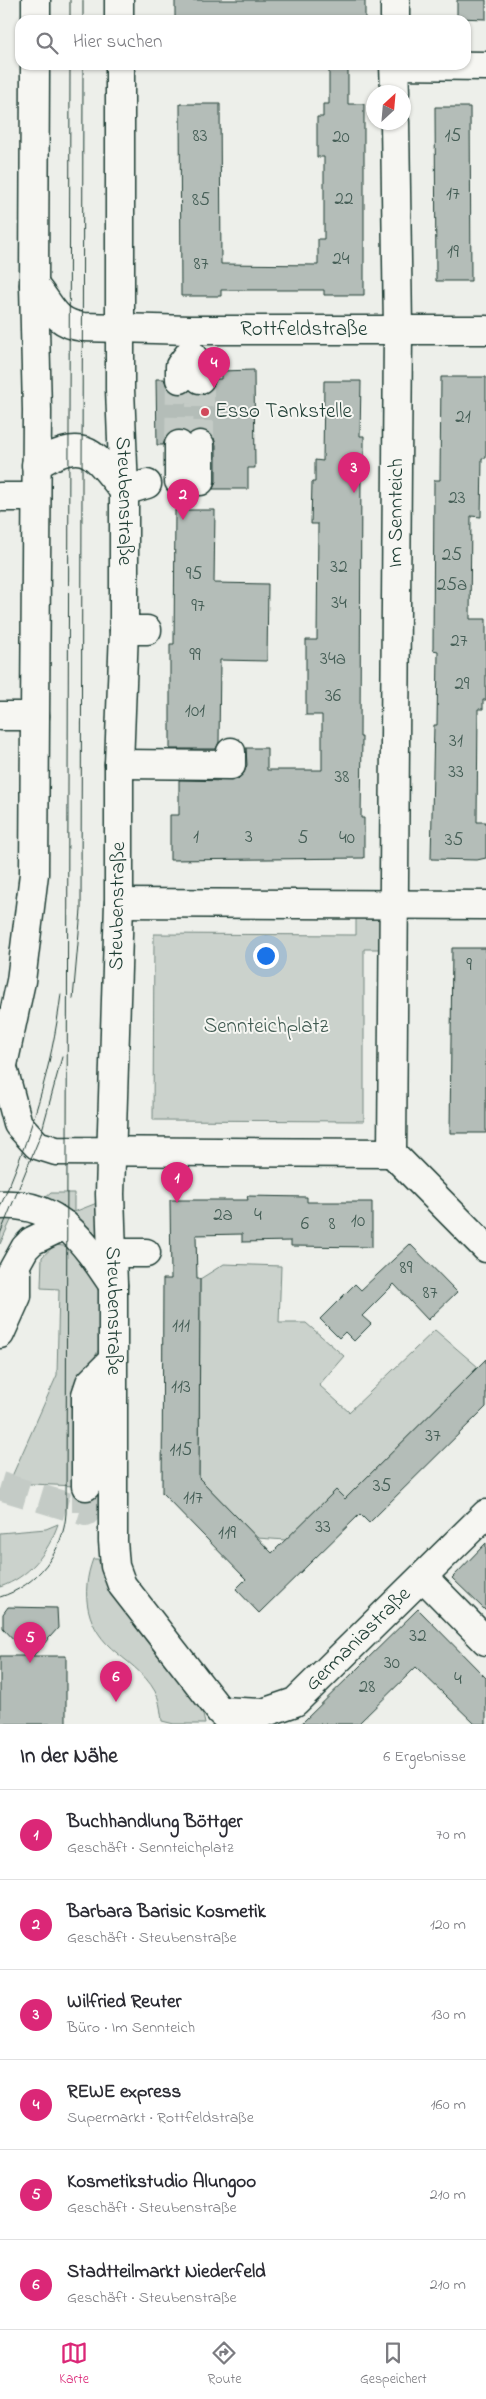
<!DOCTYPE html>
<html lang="de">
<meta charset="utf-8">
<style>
body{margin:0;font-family:"Indie Flower",sans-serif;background:#f7f7f7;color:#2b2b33}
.compass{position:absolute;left:366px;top:85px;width:45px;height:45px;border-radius:50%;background:#fff;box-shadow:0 1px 4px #0004;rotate:26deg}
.you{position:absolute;left:265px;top:955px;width:18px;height:18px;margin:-12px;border:4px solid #fff;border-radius:50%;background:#1a73e8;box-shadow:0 0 0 8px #1a73e833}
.badge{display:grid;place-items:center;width:32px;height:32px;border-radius:50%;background:#db2777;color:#fff;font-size:16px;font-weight:700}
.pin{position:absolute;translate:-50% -41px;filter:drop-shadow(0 1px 2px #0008)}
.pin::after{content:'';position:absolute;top:26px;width:18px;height:15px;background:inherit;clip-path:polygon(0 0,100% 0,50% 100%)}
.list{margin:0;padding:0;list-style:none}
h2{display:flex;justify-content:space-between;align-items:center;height:65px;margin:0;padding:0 20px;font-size:21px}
h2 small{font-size:16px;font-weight:400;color:#7c7c81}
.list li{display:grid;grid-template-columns:32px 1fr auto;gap:15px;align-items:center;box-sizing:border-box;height:90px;padding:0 20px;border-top:1px solid #e1e1e2}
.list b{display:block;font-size:19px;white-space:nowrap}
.list p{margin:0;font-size:16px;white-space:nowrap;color:#7c7c81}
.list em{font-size:16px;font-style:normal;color:#7c7c81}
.icon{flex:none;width:28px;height:28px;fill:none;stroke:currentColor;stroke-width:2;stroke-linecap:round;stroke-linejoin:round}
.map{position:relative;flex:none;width:486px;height:1724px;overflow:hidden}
.search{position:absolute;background:#fff;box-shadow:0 1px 4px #0004;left:15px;right:15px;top:15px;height:55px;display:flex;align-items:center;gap:12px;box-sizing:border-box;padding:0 18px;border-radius:15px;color:#7c7c81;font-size:19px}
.sheet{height:605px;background:#fff}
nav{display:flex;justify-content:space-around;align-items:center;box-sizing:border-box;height:70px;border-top:1px solid #e1e1e2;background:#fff;font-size:14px;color:#7c7c81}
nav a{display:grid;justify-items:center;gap:2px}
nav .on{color:#db2777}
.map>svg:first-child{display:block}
.green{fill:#cbd2cc;stroke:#758880}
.building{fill:#b4bdb8;stroke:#1f3d34}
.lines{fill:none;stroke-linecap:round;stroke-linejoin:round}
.minor-tunnel{stroke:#c4cbc6;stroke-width:28;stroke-dasharray:28 14;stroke-linecap:butt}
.minor-casing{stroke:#1f3d34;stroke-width:31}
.minor{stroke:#f6f6f2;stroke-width:28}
.tram{stroke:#1f3d34;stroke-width:1}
.poi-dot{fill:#d1495b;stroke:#f6f6f2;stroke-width:2}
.labels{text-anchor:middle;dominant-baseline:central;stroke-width:4;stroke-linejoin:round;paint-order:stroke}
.number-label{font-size:19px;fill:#445d55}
.street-label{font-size:21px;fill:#1f3d34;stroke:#f6f6f2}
.poi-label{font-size:21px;fill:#1f3d34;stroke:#f6f6f2;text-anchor:start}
.park-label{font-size:21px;fill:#415b52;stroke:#f6f6f2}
</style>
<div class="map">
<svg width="486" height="1724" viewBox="0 0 486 1724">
<rect width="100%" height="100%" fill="#edefea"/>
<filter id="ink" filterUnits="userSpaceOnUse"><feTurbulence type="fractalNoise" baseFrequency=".02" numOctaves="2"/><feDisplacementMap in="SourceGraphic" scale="10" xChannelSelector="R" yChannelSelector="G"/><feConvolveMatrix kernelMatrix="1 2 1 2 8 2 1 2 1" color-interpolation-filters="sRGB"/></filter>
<g filter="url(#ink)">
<path class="green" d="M356 916H382V949H364V1121L153 1120 154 934 356 935Z
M51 1193H74V1212L102 1201 101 1243 44 1199Z
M13 1216 0 1244V1217Z
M55 1245 72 1247 99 1281V1349L86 1374 76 1486 9 1483 57 1375 59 1289 41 1288 42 1257Z
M224 1264 281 1266 279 1323H306L344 1356 319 1385 349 1412 435 1330 478 1367 345 1499 336 1490 286 1540 257 1538 199 1478 200 1279Z
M58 1524C48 1553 29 1577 0 1587V1533L46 1529Z
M93 1559H98C114 1610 169 1667 202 1710L205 1724H174L162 1721C161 1713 160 1705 158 1698 151 1679 132 1665 117 1653 86 1629 80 1594 93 1559Z"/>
<path class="building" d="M175 0H365V19H175Z
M457 0H486V19L457 18Z
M329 66H348V104H364V295H324V290H221V296H181L180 104H220L221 264 318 265V239H324V157H317V117H323V104H329Z
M435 107H470L471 281H436Z
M254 370 255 468H248V489H213L216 481V445L214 438 208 432 200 429 190 434 179 429 172 431 166 437 163 445H157L156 379H164L167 387 173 393 180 395 190 390 200 395 207 393 213 387 216 379H221V371Z
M441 377H486V458H482L481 517 471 516 470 619H486V700H483V709H478L477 822H486V858L477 860 431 859 434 725H437L438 651 433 650 434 480H440Z
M324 381H361L360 436H364V461H361L360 737H362L361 818H364V858L170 860V815H179V780L231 781 238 779 244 773 247 765 246 748H267V770H322V715H306V640H317L318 524H311L312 482H315V460L323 461Z
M175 510H215L214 583 268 584 267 661 220 660 219 742 216 749H170V644H174Z
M452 948H486V1133H450Z
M247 1196 307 1197V1202H372V1247L291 1246V1241L242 1242V1234L196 1235 197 1279H200L199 1478 272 1553 336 1490 345 1499 486 1359V1407L369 1523 360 1514 259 1613 236 1589 246 1579 162 1493 163 1279H171L170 1200H248Z
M410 1244 457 1292 428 1320 394 1284 362 1316 371 1324 354 1341 345 1332 339 1338 320 1319 355 1284 361 1290Z
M486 1543V1611L452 1578Z
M8 1607 57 1608 58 1628 33 1656H66V1724H0V1656H29L3 1628V1614Z
M418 1609 486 1678V1724H475L416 1667 358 1724H301Z"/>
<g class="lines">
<path class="minor-tunnel" d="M200 379V445
M179 445 180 379
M0 1486 86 1512V1486"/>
<g class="minor-casing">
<g id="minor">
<path d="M119 0V20"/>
<path d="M36 20V0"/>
<path d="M395 20V0"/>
<path id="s1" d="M120 65V389L124 491V630L119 764V903L110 1194 113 1285V1541L115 1566 122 1585 220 1711 233 1724"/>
<path d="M394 65 486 66"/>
<path d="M394 65 395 92"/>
<path id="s2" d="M34 285C52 305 53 323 83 327L190 330H486"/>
<path d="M180 379V366L190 353 200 366V379"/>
<path d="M36 465C85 436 92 451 124 491"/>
<path d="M179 481V445"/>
<path d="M200 481V445"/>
<path d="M124 491 147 484"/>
<path d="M0 497H36"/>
<path d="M124 630H147"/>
<path d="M0 716H35"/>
<path d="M119 764 231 765V752"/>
<path d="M119 903 486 905"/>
<path d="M3 1068 18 1124 37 1145 56 1151 392 1153"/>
<path d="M0 1079 21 981 34 874 37 411 34 285 35 65"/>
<path id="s3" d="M392 1153 398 329 395 122"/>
<path d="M392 1153 486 1248"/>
<path d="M0 1205C58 1201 85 1243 113 1285"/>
<path d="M112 1253H146"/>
<path d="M0 1293 25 1248 32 1241 65 1225"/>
<path d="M0 1334 17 1296V1274"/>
<path d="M86 1486V1395L90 1383 112 1361"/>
<path d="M423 1577 486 1641"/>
<path id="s4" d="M220 1711 263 1713 295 1702 486 1514"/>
</g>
</g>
<use href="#minor" class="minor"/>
<path class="tram" d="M70 20V0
M83 20V0
M73 999 81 910 83 65
M0 1207C30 1139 52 1068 61 994
M0 1234 41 1134 62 1057
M0 1597C37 1586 64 1551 66 1513L70 65"/>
</g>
</g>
<circle class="poi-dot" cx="205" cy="412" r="5"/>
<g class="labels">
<g class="number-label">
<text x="200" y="136">83</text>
<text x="453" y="136">15</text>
<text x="341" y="137">20</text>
<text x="453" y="194">17</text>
<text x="344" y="199">22</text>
<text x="201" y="200">85</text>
<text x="453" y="252">19</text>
<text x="341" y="259">24</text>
<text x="201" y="264">87</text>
<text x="463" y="417">21</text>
<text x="457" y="498">23</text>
<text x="452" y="555">25</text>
<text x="339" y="567">32</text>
<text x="194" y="574">95</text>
<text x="452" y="585">25a</text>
<text x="339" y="603">34</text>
<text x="198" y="606">97</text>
<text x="459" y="641">27</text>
<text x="195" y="655">99</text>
<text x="333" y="659">34a</text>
<text x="462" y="684">29</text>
<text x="333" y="696">36</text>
<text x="195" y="711">101</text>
<text x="456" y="741">31</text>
<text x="456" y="772">33</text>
<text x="342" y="777">38</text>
<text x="196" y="837">1</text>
<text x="249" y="837">3</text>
<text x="303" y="838">5</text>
<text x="347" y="838">40</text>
<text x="454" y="840">35</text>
<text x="469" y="965">9</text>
<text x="223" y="1215">2a</text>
<text x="258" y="1215">4</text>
<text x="358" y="1221">10</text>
<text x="305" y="1224">6</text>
<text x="332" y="1224">8</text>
<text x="406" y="1268">89</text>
<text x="430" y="1293">87</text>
<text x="181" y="1326">111</text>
<text x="181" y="1387">113</text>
<text x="433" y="1436">37</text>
<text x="181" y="1450">115</text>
<text x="382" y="1486">35</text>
<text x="193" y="1498">117</text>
<text x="323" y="1527">33</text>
<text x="227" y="1533">119</text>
<text x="418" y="1636">32</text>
<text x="392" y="1663">30</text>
<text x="458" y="1679">4</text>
<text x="367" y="1687">28</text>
</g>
<g class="street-label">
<text stroke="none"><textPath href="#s2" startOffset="288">Rottfeldstraße</textPath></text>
<text stroke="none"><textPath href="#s1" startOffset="436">Steubenstraße</textPath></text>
<text stroke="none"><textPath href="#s3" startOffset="640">Im Sennteich</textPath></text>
<text transform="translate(118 906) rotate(-89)">Steubenstraße</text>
<text stroke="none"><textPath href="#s1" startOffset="1246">Steubenstraße</textPath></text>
<text stroke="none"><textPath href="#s4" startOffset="166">Germaniastraße</textPath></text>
</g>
<g class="poi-label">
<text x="215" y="412">Esso Tankstelle</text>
</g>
<g class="park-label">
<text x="266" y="1027">Sennteichplatz</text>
</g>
</g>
</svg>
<svg class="compass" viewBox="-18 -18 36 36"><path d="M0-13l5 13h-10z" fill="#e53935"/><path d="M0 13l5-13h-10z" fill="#7c7c81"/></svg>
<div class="you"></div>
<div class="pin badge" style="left:177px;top:1203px">1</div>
<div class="pin badge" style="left:183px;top:520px">2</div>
<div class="pin badge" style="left:354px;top:493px">3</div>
<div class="pin badge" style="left:214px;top:388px">4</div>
<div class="pin badge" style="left:30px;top:1663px">5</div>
<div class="pin badge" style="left:116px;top:1702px">6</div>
<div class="search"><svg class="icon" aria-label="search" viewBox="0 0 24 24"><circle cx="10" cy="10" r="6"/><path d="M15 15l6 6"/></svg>Hier suchen</div>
</div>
<section class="sheet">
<h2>In der Nähe<small>6 Ergebnisse</small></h2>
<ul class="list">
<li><span class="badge">1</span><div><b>Buchhandlung Böttger</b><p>Geschäft · Sennteichplatz</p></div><em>70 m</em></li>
<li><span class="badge">2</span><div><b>Barbara Barisic Kosmetik</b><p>Geschäft · Steubenstraße</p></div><em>120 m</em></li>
<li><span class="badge">3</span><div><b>Wilfried Reuter</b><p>Büro · Im Sennteich</p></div><em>130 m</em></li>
<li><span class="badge">4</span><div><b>REWE express</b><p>Supermarkt · Rottfeldstraße</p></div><em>160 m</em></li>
<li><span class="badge">5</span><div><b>Kosmetikstudio Alungoo</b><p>Geschäft · Steubenstraße</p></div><em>210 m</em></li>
<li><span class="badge">6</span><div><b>Stadtteilmarkt Niederfeld</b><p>Geschäft · Steubenstraße</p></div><em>210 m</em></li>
</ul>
</section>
<nav>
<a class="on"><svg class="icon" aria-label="map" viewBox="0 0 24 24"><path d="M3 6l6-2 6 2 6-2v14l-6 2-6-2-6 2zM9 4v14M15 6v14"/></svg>Karte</a>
<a><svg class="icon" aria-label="directions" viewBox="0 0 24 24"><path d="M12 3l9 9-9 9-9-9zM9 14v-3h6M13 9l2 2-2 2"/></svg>Route</a>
<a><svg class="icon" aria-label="saved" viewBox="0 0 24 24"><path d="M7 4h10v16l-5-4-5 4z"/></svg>Gespeichert</a>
</nav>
